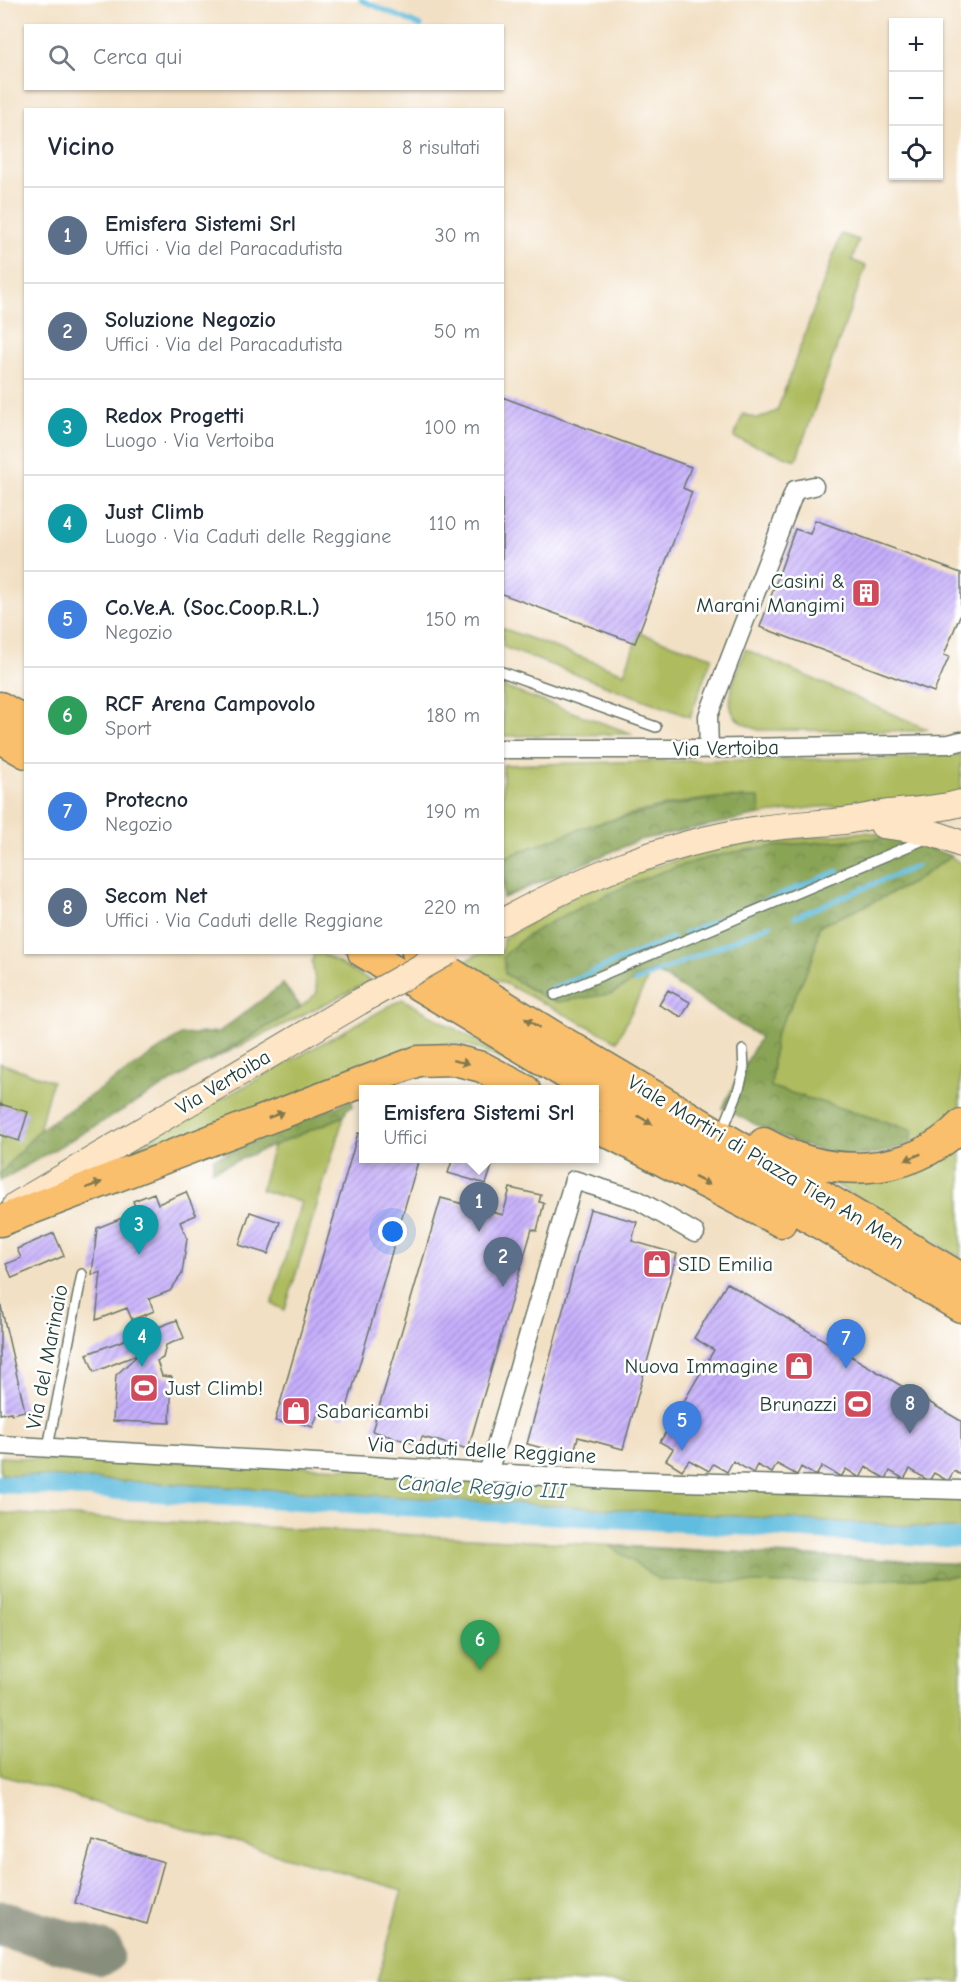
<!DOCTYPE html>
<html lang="it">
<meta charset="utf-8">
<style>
body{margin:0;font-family:"Comic Neue",sans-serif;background:#f2f2f3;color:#1f2937}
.controls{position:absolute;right:18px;top:18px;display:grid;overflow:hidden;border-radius:0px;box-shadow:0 2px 4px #0004}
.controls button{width:54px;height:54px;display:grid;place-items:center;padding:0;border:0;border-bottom:2px solid #e0e1e3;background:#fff;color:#1f2937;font:30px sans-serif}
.you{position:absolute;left:393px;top:1232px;width:21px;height:21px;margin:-15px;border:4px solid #fff;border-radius:50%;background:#1a73e8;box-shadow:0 0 0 9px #1a73e833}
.badge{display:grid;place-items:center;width:39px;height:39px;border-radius:50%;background:#d1495b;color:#fff;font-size:20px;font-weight:700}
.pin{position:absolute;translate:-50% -50px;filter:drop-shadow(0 2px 3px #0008)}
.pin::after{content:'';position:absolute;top:32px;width:21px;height:18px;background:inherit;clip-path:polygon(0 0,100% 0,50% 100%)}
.popup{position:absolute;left:359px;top:1085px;width:240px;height:78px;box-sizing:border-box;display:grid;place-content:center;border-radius:0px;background:#fff;filter:drop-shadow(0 2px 4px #0005);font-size:20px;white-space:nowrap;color:#747a83}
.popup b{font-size:22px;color:#1f2937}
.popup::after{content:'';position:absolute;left:50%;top:100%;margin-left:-12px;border:12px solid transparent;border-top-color:#fff}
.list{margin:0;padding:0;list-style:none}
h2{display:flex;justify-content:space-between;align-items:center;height:78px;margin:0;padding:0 24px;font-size:26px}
h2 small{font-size:20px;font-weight:400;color:#747a83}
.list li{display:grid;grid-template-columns:39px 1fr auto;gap:18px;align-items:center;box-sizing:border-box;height:96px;padding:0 24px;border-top:2px solid #e0e1e3}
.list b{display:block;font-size:22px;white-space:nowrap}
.list p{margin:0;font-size:20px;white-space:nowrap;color:#747a83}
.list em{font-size:20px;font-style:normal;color:#747a83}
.icon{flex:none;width:33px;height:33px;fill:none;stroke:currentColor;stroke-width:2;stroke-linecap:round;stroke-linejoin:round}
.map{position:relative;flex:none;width:961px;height:1982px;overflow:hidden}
.search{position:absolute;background:#fff;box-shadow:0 2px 4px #0004;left:24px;top:24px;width:480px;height:66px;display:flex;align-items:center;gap:15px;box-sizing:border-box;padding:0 21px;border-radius:0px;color:#747a83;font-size:22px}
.panel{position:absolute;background:#fff;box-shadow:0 2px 4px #0004;left:24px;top:108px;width:480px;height:846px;border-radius:0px}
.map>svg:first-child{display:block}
.green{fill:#aebc5f;stroke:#667c4a;stroke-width:1.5}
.forest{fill:url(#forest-crowns);stroke:#547045;stroke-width:1.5}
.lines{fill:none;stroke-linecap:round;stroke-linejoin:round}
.stream{stroke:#61bddf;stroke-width:5}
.canal{stroke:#61bddf;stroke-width:18}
.taxiway{stroke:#888e7c;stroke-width:45}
.building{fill:url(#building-hatch)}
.service-casing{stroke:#697666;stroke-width:12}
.minor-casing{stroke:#697666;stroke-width:21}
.secondary-casing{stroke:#697666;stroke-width:28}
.trunk-casing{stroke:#697666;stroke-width:33}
.service{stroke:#fff;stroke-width:9}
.minor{stroke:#fff;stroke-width:18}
.secondary{stroke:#fde5c5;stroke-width:26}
.trunk{stroke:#f9bf6d;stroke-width:30}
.secondary-bridge-casing{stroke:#697666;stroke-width:28;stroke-linecap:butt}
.secondary-bridge{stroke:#fde5c5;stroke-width:26}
.oneway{fill:#81784e}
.labels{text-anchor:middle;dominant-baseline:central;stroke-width:5;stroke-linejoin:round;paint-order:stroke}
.poi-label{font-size:21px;fill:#1f3d34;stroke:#fff;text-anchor:end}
.street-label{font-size:21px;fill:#1f3d34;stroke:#fff}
.water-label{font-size:22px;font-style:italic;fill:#336367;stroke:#fff}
</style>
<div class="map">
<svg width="961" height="1982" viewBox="0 0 961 1982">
<defs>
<pattern id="forest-crowns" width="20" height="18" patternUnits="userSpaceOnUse" patternTransform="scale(1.5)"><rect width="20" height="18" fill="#8aa456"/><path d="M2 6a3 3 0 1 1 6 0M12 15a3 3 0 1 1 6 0" fill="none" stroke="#708748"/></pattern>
<pattern id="building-hatch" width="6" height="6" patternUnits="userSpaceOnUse" patternTransform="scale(1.5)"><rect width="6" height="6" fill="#c6affc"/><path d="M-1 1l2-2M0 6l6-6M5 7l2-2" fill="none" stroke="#a090cd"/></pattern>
</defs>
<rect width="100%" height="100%" fill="#fff"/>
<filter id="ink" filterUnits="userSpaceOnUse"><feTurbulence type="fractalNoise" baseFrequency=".0167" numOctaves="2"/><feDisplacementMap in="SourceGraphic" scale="12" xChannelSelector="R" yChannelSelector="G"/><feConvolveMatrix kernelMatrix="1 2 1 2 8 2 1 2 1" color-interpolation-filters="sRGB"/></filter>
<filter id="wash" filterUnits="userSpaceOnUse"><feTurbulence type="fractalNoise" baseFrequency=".008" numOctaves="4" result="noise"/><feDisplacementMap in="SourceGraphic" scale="24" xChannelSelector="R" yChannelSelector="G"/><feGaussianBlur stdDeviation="1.35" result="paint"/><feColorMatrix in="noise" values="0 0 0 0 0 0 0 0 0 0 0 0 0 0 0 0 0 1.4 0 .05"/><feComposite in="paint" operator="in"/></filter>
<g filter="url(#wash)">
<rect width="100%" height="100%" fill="#f2e0c4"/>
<path class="green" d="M841 234 859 240 852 260 866 266 796 460 734 438 743 414 758 419 777 411Z
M502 628 624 673 639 633 712 657 690 717 503 647Z
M745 649 927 729 918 731 759 730C750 727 739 723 734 715 723 700 740 665 745 649Z
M502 687H503L633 734 503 736Z
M946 753 961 755V793L934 802 818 807 760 815 758 798C745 798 730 797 717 798 644 804 570 833 503 858V765L655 761 911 758Z
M865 832 900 837C832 842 757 843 692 862 647 875 606 895 565 915L611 994 652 970 617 1041 463 962 480 953 502 952 503 939 576 895 622 876 725 846Z
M951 856 961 864 960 1112 910 1145 911 1129 771 1087 775 1036 793 1001 813 957 819 926 865 906 912 883Z
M314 953H321L371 981 208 1062 301 1007 317 993 312 962Z
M402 999 543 1078 471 1046 456 1043 422 1048 50 1194Z
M0 1063 52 1081 39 1130 0 1174Z
M344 1116 285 1310 272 1304 301 1202 261 1190 273 1146Z
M961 1139V1258L811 1170Z
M0 1457 54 1460 66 1457 961 1492V1529L0 1474Z
M0 1513 961 1564V1982H377L402 1890 0 1775Z"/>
<path class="forest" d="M717 798H759L760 815 639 840 503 898V858L588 826 670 806Z
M900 837 951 856 912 883 865 906 819 926 813 957 793 1001 775 1036 771 1087 912 1130 910 1145C895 1148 880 1154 865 1155 813 1158 767 1129 722 1108L760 1037 653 970 611 994 557 1002 540 995 505 974 503 957C523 934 553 921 579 908 616 890 653 873 693 862 759 843 832 842 900 837Z
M283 984 301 1007 0 1181V1174L39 1130 181 1035 219 1032Z
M352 1100 353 1106 347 1109 344 1116 212 1171 214 1158Z
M610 1546 961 1564V1576L785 1584 659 1580Z"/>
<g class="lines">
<path class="stream" d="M361 0 421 26
M795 917 917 866
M684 934 838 871
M635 982 770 925
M545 992 672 938"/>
<path class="canal" d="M0 1484 961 1539"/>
<path class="taxiway" d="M0 1923 102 1953"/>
</g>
<g id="blocks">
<path class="building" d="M502 397 691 467 683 488 692 492 635 643 502 594Z
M815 520 961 573V613L944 655 949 657 934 692 760 627 795 529 810 534Z
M668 990 690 1002 682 1017 659 1005Z
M0 1104 28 1112 19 1141 0 1135Z
M358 1133 364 1135V1158H419L344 1418 319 1411 313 1427 299 1423 300 1419 291 1416 284 1423 275 1421Z
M453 1158H478L493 1163 486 1184 448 1173Z
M510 1188 541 1195 539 1202 544 1203 537 1231 532 1229 468 1449 422 1437 419 1445 372 1431 441 1198 503 1215Z
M186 1192 196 1215 180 1222 187 1238 182 1274 170 1291 149 1299 154 1311 132 1320 127 1308 96 1320 101 1272 92 1275 97 1228 137 1212 133 1201 154 1193 158 1204Z
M590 1209 637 1222 632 1241 677 1254 623 1449 578 1437 573 1456 527 1444Z
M250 1212 280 1222 268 1254 239 1245Z
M54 1233 64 1256 12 1278 6 1264 21 1258 17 1249Z
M727 1283 961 1421V1475L954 1471 948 1481 934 1473 929 1481 910 1469 904 1479 890 1471 886 1479 866 1467 860 1478 846 1469 841 1477 822 1466 816 1476 801 1467 797 1475 777 1464 772 1473 757 1465 753 1473 733 1461 727 1472 713 1464 709 1471 689 1460 682 1470 666 1460 673 1449 660 1442 714 1350 694 1338Z
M0 1302 25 1411 11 1414V1412L0 1414Z
M177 1320 184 1338 166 1345 163 1358 157 1361 162 1376 172 1377 170 1423 113 1421 116 1375 139 1354 94 1372 87 1354Z
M92 1841 164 1862 147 1924 75 1903Z"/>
</g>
</g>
<g filter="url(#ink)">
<use href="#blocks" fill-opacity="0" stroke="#697666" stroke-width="1.5"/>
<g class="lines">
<g class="service-casing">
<path id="service" d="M502 672 656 727
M555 995 928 838
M726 1122 738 1092 744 1070 743 1050
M48 1447 82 1274"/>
</g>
<g class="minor-casing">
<path id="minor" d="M502 749H688L949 744 961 741
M709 749 708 716 795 490 814 486
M0 1445 613 1480 961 1490
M488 1473 574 1180 636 1199 695 1233"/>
</g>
<g class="secondary-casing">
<path id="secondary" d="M883 825C914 829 933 831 961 844
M502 922C582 878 663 844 753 830 783 825 814 824 844 821 859 819 874 815 889 813 913 810 937 810 961 803
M16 1205 359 1002"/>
</g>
<g class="trunk-casing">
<path id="trunk" d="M0 707 26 722
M0 738 26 753
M363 952 593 1090
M417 952 558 1039 961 1278
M594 1090 961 1307
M594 1125 781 1222
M764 1143C827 1178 908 1179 961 1125
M0 1221 418 1061 454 1060 482 1067 525 1090"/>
</g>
<use href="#service" class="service"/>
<use href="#minor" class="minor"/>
<use href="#secondary" class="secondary"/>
<use href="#trunk" class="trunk"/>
<g class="secondary-bridge-casing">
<path id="secondary-bridge" d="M359 1002 448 952"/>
</g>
<use href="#secondary-bridge" class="secondary-bridge"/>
</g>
<defs><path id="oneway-solid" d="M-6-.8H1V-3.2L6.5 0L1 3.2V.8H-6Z" transform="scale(1.5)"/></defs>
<g class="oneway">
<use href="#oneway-solid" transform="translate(532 1023) rotate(-148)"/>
<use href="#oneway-solid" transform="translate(461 1062) rotate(12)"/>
<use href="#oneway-solid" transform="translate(276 1115) rotate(-21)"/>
<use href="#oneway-solid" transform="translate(645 1120) rotate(30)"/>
<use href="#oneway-solid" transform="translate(913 1157) rotate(158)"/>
<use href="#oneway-solid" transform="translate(702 1181) rotate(27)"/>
<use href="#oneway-solid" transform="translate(94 1185) rotate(-21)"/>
</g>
</g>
<defs>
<g id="building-square" transform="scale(1.5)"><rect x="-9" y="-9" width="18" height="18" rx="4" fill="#d1495b" stroke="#fff"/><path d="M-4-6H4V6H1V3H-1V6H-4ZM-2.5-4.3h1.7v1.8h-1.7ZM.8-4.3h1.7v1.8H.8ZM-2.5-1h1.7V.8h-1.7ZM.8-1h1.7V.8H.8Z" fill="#fff"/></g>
<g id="shop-square" transform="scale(1.5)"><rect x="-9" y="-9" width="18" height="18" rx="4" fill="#d1495b" stroke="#fff"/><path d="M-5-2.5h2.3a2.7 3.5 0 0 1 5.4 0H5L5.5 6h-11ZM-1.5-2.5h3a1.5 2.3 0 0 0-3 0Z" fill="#fff"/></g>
<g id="stadium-square" transform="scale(1.5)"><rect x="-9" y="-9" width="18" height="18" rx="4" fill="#d1495b" stroke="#fff"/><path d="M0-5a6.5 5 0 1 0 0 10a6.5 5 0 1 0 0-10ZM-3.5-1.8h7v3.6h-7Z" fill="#fff"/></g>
</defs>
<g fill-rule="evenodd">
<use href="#building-square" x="866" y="593"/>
<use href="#shop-square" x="657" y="1264"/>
<use href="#shop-square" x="799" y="1366"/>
<use href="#stadium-square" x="144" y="1388"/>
<use href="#stadium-square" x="858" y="1404"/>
<use href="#shop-square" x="296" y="1411"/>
</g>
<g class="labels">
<g class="poi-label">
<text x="845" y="581">Casini &amp;<tspan x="845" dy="24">Marani Mangimi</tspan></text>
<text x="678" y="1264" text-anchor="start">SID Emilia</text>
<text x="778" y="1366">Nuova Immagine</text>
<text x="165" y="1388" text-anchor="start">Just Climb!</text>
<text x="837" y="1404">Brunazzi</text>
<text x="317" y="1411" text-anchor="start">Sabaricambi</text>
</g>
<g class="street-label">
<text transform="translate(726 748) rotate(-1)">Via Vertoiba</text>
<text transform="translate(223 1082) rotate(-31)">Via Vertoiba</text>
<text transform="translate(766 1162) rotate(31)">Viale Martiri di Piazza Tien An Men</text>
<text transform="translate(47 1357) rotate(-79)">Via del Marinaio</text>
<text transform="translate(482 1450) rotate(3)">Via Caduti delle Reggiane</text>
</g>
<g class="water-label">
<text transform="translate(482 1487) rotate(3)">Canale Reggio III</text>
</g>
</g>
</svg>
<div class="controls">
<button>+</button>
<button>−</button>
<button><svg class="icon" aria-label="locate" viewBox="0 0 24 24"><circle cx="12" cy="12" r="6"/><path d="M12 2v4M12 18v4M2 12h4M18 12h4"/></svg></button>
</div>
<div class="you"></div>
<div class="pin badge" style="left:479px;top:1232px;background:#5c6f8a">1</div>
<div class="popup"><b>Emisfera Sistemi Srl</b>Uffici</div>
<div class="pin badge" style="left:503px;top:1287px;background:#5c6f8a">2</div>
<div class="pin badge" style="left:139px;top:1255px;background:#0f9aa8">3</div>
<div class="pin badge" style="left:142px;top:1367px;background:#0f9aa8">4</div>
<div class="pin badge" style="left:682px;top:1451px;background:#3f7fe0">5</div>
<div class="pin badge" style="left:480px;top:1670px;background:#2e9e5b">6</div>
<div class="pin badge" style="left:846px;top:1369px;background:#3f7fe0">7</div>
<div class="pin badge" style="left:910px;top:1434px;background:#5c6f8a">8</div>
<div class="search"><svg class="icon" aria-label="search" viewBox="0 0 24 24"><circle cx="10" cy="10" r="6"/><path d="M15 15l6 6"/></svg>Cerca qui</div>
<section class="panel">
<h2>Vicino<small>8 risultati</small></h2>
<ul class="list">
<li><span class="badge" style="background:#5c6f8a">1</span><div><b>Emisfera Sistemi Srl</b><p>Uffici · Via del Paracadutista</p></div><em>30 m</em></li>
<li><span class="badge" style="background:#5c6f8a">2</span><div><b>Soluzione Negozio</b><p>Uffici · Via del Paracadutista</p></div><em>50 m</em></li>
<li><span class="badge" style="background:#0f9aa8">3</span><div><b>Redox Progetti</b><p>Luogo · Via Vertoiba</p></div><em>100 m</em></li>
<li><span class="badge" style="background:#0f9aa8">4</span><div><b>Just Climb</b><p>Luogo · Via Caduti delle Reggiane</p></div><em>110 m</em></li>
<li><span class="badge" style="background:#3f7fe0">5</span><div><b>Co.Ve.A. (Soc.Coop.R.L.)</b><p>Negozio</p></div><em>150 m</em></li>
<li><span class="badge" style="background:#2e9e5b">6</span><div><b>RCF Arena Campovolo</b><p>Sport</p></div><em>180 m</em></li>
<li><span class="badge" style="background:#3f7fe0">7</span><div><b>Protecno</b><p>Negozio</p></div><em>190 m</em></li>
<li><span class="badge" style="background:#5c6f8a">8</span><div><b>Secom Net</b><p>Uffici · Via Caduti delle Reggiane</p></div><em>220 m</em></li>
</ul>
</section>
</div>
